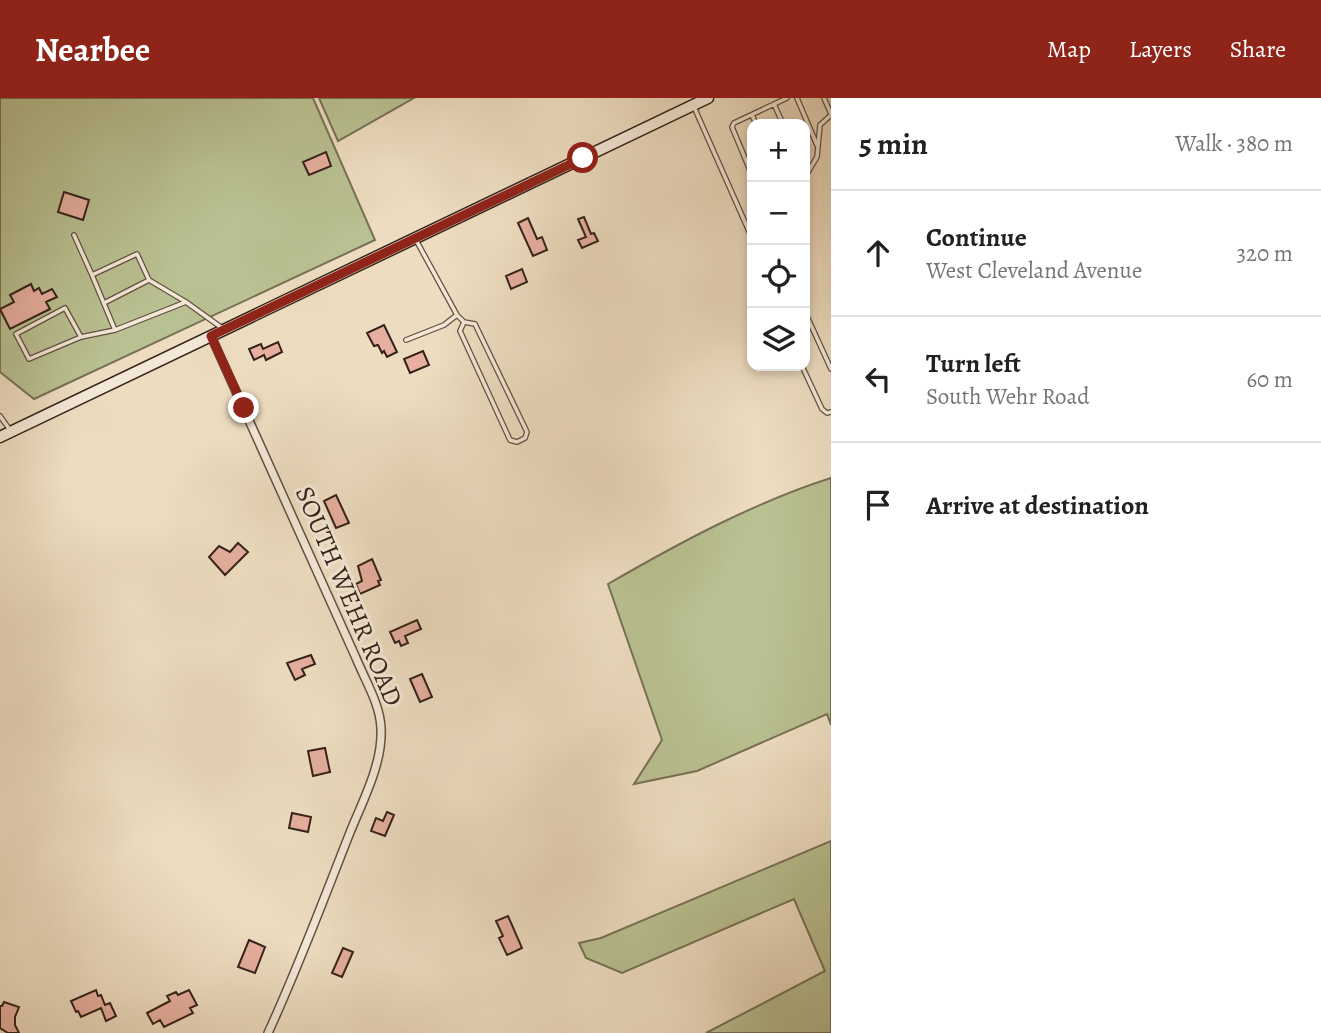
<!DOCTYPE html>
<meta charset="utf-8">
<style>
body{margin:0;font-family:Alegreya,serif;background:#f6f6f6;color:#202124}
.controls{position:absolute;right:21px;top:21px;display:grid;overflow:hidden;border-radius:14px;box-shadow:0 4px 10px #0003}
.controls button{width:63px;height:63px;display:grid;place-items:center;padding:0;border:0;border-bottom:2px solid #e0e0e0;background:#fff;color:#202124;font:35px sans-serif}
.stop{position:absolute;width:21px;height:21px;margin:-16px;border:5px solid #8f2418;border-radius:50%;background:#fff}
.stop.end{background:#8f2418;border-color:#fff;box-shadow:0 2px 7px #0008}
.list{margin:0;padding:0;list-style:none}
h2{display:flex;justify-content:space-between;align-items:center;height:91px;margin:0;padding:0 28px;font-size:30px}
h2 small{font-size:23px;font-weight:400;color:#757577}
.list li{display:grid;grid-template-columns:46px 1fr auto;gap:21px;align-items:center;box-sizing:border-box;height:126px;padding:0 28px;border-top:2px solid #e0e0e0}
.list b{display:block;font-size:26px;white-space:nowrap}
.list p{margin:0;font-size:23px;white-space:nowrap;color:#757577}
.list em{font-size:23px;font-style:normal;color:#757577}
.icon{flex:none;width:38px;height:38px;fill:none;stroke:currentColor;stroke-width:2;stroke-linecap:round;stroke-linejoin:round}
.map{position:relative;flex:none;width:831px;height:935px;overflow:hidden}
header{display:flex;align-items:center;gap:42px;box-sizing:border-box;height:98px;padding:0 35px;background:#8f2418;color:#fff}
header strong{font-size:33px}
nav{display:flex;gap:38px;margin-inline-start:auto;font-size:24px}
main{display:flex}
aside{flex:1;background:#fff}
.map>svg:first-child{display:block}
.green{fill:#b9c091;stroke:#777156;stroke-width:2}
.building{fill:#e6af9f;stroke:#35221a;stroke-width:2}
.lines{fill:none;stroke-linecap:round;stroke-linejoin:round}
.service-casing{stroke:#635044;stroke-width:6}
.minor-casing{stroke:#635044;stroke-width:10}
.secondary-casing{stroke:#35221a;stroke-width:13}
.service{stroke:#f3e8d6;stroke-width:3.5}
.minor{stroke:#f3e8d6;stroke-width:7}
.secondary{stroke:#f3e8d6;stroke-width:10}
.route{stroke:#8f2418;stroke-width:9}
.labels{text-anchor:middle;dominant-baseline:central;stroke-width:6;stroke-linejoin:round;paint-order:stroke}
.street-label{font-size:26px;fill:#35221a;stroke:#f3e8d6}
</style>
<header>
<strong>Nearbee</strong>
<nav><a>Map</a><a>Layers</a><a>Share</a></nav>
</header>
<main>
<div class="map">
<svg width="831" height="935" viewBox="0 0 831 935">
<rect width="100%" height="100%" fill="#eddcc0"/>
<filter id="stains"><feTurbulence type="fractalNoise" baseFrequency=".00286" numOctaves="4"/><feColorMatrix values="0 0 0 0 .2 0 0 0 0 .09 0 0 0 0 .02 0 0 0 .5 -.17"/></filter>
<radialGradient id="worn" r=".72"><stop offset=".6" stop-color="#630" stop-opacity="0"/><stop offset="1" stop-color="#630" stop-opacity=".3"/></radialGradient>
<path class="green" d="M0 0H313L375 142 34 301 0 274Z
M319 0H414L338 43Z
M831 380V627L827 616 697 673 634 686 662 642 608 486C679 445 753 405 831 380Z
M831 743V935H706L825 873 794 801 622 875 586 860 579 845 601 840Z"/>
<path class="building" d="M326 54 331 68 309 77 303 64Z
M64 94 89 102 83 122 58 114Z
M584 119 591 136 594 135 598 143 582 150 578 142 586 139 578 121Z
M528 120 537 141 542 139 547 152 533 158 518 125Z
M522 171 527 184 511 191 506 178Z
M31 186 34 193 39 190 42 196 52 191 57 199 46 204 50 211 10 231 0 211 14 204 10 197Z
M384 227 397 254 387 259 384 253 382 255 378 247 374 248 367 235Z
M278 244 282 254 266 262 264 257 254 262 249 251 261 246 263 251Z
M423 253 429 267 410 275 404 261Z
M336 397 349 425 336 430 324 403Z
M238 445 248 454 225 477 209 459 219 448 230 454Z
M372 461 381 482 378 483 380 487 360 496 356 486 362 483 358 468Z
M417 522 421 531 405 538 408 545 401 548 399 543 395 545 390 534Z
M311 557 315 566 302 571 305 577 295 582 287 565Z
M422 576 432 599 420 604 410 581Z
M325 650 330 674 313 678 308 653Z
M387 714 394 717 385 738 371 733 376 720 383 723Z
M292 715 311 719 308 734 289 730Z
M508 818 522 850 507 857 499 840 503 838 496 823Z
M249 842 265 849 255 875 238 869Z
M343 850 353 854 342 879 332 875Z
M96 892 98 898 101 897 105 907 110 905 116 918 106 923 101 910 81 919 78 913 76 914 71 903Z
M189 892 197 907 190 910 193 915 164 929 160 922 153 926 147 915 170 903 167 898 176 894 178 897Z
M4 904 19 909 15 919V927L19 935H8L0 930V908H2Z"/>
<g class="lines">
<g class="service-casing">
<path id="service" d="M797 0 817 47
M824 0 831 16
M774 6 783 26
M694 9 752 140
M752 17 756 26
M752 77 732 29 734 25 787 0
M805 79 817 59 820 27 831 17
M74 137 92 177 137 156 149 182 186 204 222 230
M92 177 115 232 186 204
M104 205 149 182
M805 214 831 271
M457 217 464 224 475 226 527 334 525 340 517 344 510 342 460 233 464 224
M81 239 65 210 16 236 29 261 81 239 115 232
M406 242 444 227 457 217 416 142
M802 268 822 311 827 315 831 314
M0 318 10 332"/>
</g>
<g class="minor-casing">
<path id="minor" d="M211 238 356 560C365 582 380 606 381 630 383 666 362 704 349 737 323 803 298 870 268 935"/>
</g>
<g class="secondary-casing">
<path id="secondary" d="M0 339 708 0"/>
</g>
<use href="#service" class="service"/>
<use href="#minor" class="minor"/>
<use href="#secondary" class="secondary"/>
</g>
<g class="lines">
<path class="route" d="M244 310 211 238 583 60"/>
</g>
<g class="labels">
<g class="street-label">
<text transform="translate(349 498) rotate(67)">SOUTH WEHR ROAD</text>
</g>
</g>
<rect width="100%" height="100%" filter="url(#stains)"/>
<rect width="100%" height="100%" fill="url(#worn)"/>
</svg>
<div class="controls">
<button>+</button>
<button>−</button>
<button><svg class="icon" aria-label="locate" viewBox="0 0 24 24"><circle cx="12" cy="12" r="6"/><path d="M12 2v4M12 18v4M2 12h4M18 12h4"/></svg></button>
<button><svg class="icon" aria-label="layers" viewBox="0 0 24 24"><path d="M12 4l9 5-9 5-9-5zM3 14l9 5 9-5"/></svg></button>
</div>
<div class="stop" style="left:583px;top:60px"></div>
<div class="stop end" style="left:244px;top:310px"></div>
</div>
<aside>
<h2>5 min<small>Walk · 380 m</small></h2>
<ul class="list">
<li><svg class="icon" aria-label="ahead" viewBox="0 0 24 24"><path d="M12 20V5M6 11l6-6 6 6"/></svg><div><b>Continue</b><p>West Cleveland Avenue</p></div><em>320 m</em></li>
<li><svg class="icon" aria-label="left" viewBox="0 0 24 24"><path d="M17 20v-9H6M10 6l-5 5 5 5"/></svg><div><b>Turn left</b><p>South Wehr Road</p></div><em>60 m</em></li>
<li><svg class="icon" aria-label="arrive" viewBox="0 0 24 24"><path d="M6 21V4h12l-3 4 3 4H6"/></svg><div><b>Arrive at destination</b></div></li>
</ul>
</aside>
</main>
